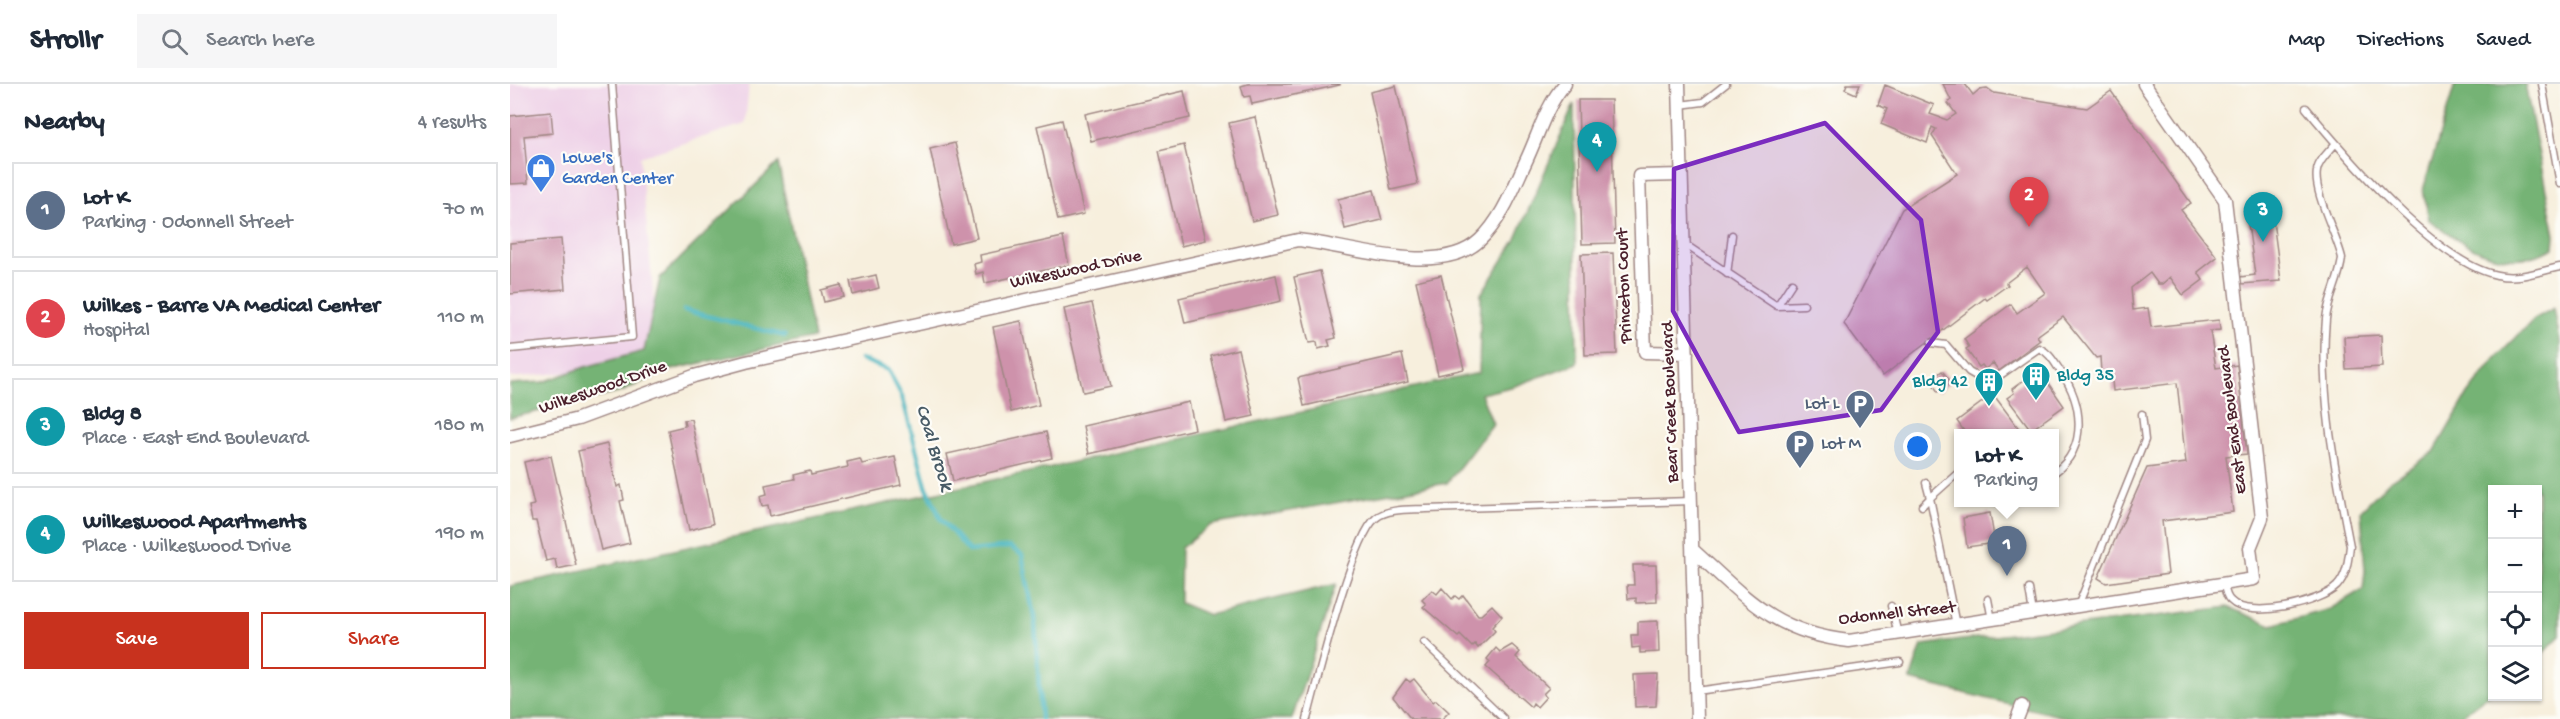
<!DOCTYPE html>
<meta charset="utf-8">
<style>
body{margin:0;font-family:"Gochi Hand",sans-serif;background:#f6f6f7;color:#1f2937}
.controls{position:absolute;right:18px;bottom:18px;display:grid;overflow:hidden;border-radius:0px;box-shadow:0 2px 4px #0004}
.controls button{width:54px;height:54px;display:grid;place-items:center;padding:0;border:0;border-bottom:2px solid #e0e1e3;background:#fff;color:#1f2937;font:30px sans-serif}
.you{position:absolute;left:1408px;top:363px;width:21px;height:21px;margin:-15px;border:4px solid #fff;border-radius:50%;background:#1a73e8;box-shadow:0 0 0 9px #1a73e833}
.badge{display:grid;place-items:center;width:39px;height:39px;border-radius:50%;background:#c8321e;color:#fff;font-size:20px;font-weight:700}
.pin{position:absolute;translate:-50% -50px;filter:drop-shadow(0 2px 3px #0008)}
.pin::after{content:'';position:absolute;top:32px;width:21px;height:18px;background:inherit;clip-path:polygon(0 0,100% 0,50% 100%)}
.popup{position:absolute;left:1444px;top:345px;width:105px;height:78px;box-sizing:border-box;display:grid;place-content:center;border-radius:0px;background:#fff;filter:drop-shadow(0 2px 4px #0005);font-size:20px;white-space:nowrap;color:#747a83}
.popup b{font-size:22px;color:#1f2937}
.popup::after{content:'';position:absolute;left:50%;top:100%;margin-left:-12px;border:12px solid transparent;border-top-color:#fff}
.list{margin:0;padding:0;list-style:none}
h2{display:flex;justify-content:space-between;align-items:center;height:78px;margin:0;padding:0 24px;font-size:26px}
h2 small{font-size:20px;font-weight:400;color:#747a83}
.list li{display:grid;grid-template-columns:39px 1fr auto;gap:18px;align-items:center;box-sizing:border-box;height:96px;margin:0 12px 12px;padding:0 12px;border:2px solid #e0e1e3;border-radius:0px}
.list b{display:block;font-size:22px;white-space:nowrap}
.list p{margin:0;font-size:20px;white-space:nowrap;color:#747a83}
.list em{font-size:20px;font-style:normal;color:#747a83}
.actions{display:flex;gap:12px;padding:18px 24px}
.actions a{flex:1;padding:14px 0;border:2px solid #c8321e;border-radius:0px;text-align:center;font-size:21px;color:#c8321e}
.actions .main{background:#c8321e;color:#fff}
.icon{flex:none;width:33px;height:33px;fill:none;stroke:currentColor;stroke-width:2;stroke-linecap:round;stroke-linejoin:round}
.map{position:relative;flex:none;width:2050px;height:635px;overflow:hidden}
header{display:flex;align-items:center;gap:36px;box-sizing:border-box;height:84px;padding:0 30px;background:#fff;border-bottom:2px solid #e0e1e3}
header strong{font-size:28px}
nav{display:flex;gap:33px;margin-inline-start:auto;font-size:21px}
.search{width:420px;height:54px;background:#f6f6f7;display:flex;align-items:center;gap:15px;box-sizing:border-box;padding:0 21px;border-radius:0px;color:#747a83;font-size:22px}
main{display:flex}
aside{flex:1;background:#fff}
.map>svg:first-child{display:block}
.built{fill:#eed0e7}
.forest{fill:#74b374;stroke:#5f6950;stroke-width:1.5}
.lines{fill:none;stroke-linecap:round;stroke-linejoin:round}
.stream{stroke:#45b4be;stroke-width:4.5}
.building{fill:#ce92ab}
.service-casing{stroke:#a08784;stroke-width:9}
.minor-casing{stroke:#a08784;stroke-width:15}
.service{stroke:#fff;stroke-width:6}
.minor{stroke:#fff;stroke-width:12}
.marked{fill:#7b2cbf;fill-opacity:0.2;stroke:#7b2cbf;stroke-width:4.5;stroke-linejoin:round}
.labels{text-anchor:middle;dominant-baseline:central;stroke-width:4.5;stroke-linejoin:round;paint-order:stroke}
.shop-label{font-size:18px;fill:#366cbe;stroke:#fdfcf7;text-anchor:start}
.street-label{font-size:18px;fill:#4a1f2b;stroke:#fdfcf7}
.culture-label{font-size:18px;fill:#0d838f;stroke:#fdfcf7;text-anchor:start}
.service-label{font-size:18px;fill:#4e5e75;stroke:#fdfcf7;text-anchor:end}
.water-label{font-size:20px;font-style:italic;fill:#485b66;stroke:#fdfcf7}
</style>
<header>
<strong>Strollr</strong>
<div class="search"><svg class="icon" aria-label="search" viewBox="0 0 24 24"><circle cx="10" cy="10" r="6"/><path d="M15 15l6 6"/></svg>Search here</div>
<nav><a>Map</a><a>Directions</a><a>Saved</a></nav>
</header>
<main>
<aside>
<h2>Nearby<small>4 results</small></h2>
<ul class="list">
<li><span class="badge" style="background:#5c6f8a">1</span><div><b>Lot K</b><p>Parking · Odonnell Street</p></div><em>70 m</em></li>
<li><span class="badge" style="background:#e0444e">2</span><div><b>Wilkes - Barre VA Medical Center</b><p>Hospital</p></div><em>110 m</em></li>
<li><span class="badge" style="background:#0f9aa8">3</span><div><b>Bldg 8</b><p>Place · East End Boulevard</p></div><em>180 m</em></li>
<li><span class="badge" style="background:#0f9aa8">4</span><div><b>Wilkeswood Apartments</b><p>Place · Wilkeswood Drive</p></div><em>190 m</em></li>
</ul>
<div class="actions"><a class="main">Save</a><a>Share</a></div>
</aside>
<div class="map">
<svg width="2050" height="635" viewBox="0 0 2050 635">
<rect width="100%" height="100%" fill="#fdfcf7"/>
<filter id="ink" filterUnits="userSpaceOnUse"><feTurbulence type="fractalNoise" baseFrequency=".0167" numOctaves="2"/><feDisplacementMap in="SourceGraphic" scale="12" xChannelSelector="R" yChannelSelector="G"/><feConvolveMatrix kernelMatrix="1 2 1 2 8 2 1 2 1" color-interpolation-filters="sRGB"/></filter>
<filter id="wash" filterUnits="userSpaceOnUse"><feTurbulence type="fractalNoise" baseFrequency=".008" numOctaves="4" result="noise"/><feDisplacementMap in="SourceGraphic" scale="24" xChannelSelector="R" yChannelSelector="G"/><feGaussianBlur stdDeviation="1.35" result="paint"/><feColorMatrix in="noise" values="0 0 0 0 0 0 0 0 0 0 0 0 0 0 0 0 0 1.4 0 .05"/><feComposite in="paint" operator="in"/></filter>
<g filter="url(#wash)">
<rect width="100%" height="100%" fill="#f7efdd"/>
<path class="built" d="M0 0H239L235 40 130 73 150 279 0 294Z"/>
<path class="forest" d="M1945 0H2015L2045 151 2044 164C1995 190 1958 164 1919 136L1913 106Z
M1064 20 1067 279 1005 302 971 310 983 340 937 399 701 441 671 464 670 519 699 531 826 500 782 635H0V502L969 289 971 210 1005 157Z
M268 79 304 254 155 287 111 308 0 334V300L33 298 75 283 134 267 150 194Z
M2044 224 2050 258V552L2028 574V406H1982V608L1947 635H1562L1400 596 1412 561 1718 523 1762 541 1820 525 1853 505 1855 487 1851 426 1881 396 1924 368 1958 310 1985 275 2024 235Z"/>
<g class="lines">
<path class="stream" d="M174 226 275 252
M351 275 378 286 392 312 416 402 431 435 459 467 500 463 512 471 525 538 531 635"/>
</g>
<g id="blocks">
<path class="building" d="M738 0H830V1L742 20 740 12 734 13 731 2Z
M1337 0H1350L1346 10 1335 5Z
M1433 0H1455L1463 11 1470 5 1477 4 1484 9 1577 24 1601 7 1681 119 1671 126 1707 173 1688 188 1693 196 1673 211 1660 193 1652 200H1648L1640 189 1621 204 1623 226 1638 224 1641 243 1709 236 1710 246 1700 247 1706 284 1727 281 1737 370 1716 372 1723 428 1652 437 1658 490 1596 499 1588 494 1637 384 1676 379 1667 299 1603 307 1601 286 1591 288 1590 273 1586 274 1553 233 1527 252 1530 256 1489 287 1483 279 1475 285 1472 281 1469 283 1456 265 1459 263 1454 255 1501 220 1507 229 1535 209 1517 183 1496 199 1498 201 1477 216 1475 214 1373 292 1334 240 1392 125 1447 90 1422 52 1426 45 1422 43 1417 59 1371 40 1377 25 1368 21 1375 1 1424 21 1420 30 1437 36 1446 30 1438 19 1441 16Z
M886 2 908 100 881 106 860 8Z
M674 7 680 34 581 57 575 30Z
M1068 16H1101L1105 159 1072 160Z
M41 28 43 49 14 52 18 99 0 100V32Z
M745 33 768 131 742 137 719 39Z
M552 36 574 130 548 136 527 42Z
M445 59 467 154 441 160 420 65Z
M674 61 696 156 671 162 649 67Z
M864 106 872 136 835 145 828 115Z
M1761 122 1771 197 1731 200 1730 193 1745 191 1736 125Z
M553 153 559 181 475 199 473 188 466 190 464 180 471 178 470 171Z
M51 155 55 205 0 210V159Z
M1103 169 1107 270 1075 271 1071 170Z
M810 187 826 254 818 256 820 262 808 265 807 258 799 259 784 193Z
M366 191 369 204 343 211 340 197Z
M766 191 771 217 675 239 669 214Z
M931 191 954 285 928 291 906 197Z
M331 201 334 213 314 218 311 206Z
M582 219 601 302 573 308 554 225Z
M511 237 529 321 501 328 483 243Z
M1871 251 1872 283 1836 285 1834 253Z
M728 265 744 332 716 338 701 272Z
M892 270 898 298 794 322 788 294Z
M1432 287 1441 298 1428 308 1420 296Z
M1531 289 1554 322 1521 346 1497 314 1504 309 1502 305 1521 291 1524 294Z
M1483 310 1513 350H1456L1447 337Z
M679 318 685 345 579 370 573 342Z
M181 335 203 440 179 446 158 346 175 342 174 336Z
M536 348 542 374 443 397 437 370Z
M97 360 107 403 111 401 114 416 110 417 120 459 91 466 68 367Z
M41 372 66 481 47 485 45 475 36 477 26 437H22L19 422 24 421 14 378Z
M385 373 391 401 260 432 258 421 252 422 250 412 257 410 255 401 284 395 283 391 300 387 301 391 338 383 337 378 350 375 352 380Z
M1480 429 1485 459 1457 463 1453 434Z
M1123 481H1146L1147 518 1126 519V514L1118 515 1117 501H1124Z
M932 504 942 515 945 512 949 515 953 511 968 531H971L982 521 992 532 982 543 985 547 968 564 965 560 962 563 950 551 948 553 913 523 916 520 912 516 922 506 927 510Z
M1148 537 1149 568 1130 569V563L1122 564 1121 551H1128V538Z
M1002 561 1010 568 1006 573 1039 604 1033 610 1036 613 1027 623 1023 619 1021 623 976 583 980 578 977 575 986 564 990 568Z
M1148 590 1146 622 1125 623 1124 591Z
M896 595 900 598 904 595 923 618 926 616 939 628 932 635H901L883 613Z"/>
</g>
</g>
<g filter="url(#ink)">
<use href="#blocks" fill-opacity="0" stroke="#a08784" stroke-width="1.5"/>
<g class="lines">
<g class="service-casing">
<path id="service" d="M2032 0 2050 100
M1170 21 1193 18 1216 0
M1796 24C1836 72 1926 179 1987 191 2008 196 2030 187 2050 183
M1173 159 1267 222 1294 221
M1217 190 1222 151
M1267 222 1282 199
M1421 259 1436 261 1459 288 1473 296 1489 292 1529 264C1540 269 1544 278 1551 288 1572 318 1579 363 1545 388
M0 265 122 253 102 0
M1412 422 1420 414 1416 399
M1714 500C1715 506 1716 513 1721 517 1739 536 1810 519 1827 502 1837 491 1838 477 1840 462 1826 389 1809 311 1816 235 1818 214 1830 195 1832 174 1827 151 1803 109 1807 87 1808 77 1819 68 1825 60
M1519 505 1523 529
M1478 515 1482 536
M1381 522 1388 550
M1568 522 1635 356 1632 330
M1446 541 1420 414 1449 388
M914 558 994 635
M1187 607 1390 578
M797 635C807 598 842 453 866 434 878 424 901 426 916 425L1182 417"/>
</g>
<g class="minor-casing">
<path id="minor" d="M1169 0 1187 635
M1171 91 1129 92 1135 268 1177 269
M0 352 68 335 184 292 236 278 788 156C836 161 929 195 970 156 992 135 1003 105 1016 77 1028 52 1036 21 1055 0
M1184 467C1236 514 1265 549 1339 557L1744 495 1740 464 1752 434 1715 116 1634 0
M1507 635 1512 622"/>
</g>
<use href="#service" class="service"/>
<use href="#minor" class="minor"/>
</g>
</g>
<path class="marked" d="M1315 39 1411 136 1428 248 1371 326 1229 348 1163 227 1164 85Z"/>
<defs>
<g id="shop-pin" transform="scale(1.5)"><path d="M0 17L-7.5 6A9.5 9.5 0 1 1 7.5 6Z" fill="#3f7fe0" stroke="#fdfcf7"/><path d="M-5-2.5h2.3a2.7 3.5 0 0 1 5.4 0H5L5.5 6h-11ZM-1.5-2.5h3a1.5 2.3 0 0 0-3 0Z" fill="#fff"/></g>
<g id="building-pin" transform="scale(1.5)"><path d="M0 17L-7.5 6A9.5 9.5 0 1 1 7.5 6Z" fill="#0f9aa8" stroke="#fdfcf7"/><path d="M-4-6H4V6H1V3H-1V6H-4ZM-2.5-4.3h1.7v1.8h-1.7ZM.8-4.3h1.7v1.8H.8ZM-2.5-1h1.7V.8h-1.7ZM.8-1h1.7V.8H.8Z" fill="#fff"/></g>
<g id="parking-pin" transform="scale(1.5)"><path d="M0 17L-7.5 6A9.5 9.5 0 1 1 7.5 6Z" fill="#5c6f8a" stroke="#fdfcf7"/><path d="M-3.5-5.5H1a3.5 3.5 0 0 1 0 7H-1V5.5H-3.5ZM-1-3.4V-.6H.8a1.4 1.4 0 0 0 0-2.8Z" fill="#fff"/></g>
</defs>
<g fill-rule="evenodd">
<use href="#shop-pin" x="31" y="84"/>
<use href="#building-pin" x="1526" y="292"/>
<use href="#building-pin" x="1479" y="298"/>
<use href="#parking-pin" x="1350" y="320"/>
<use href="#parking-pin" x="1290" y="360"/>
</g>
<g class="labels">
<g class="shop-label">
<text x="52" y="74">Lowe's<tspan x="52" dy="21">Garden Center</tspan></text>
</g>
<g class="street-label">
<text transform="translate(566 186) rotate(-12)">Wilkeswood Drive</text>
<text transform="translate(1115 202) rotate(-92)">Princeton Court</text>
<text transform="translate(93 304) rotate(-19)">Wilkeswood Drive</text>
<text transform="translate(1161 318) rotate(-92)">Bear Creek Boulevard</text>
<text transform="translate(1723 336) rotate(-97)">East End Boulevard</text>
<text transform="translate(1387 530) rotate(-6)">Odonnell Street</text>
</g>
<g class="culture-label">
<text x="1547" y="292">Bldg 35</text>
<text x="1458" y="298" text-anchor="end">Bldg 42</text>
</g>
<g class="service-label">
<text x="1329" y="320">Lot L</text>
<text x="1311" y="360" text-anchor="start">Lot M</text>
</g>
<g class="water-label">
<text transform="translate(423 364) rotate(73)">Coal Brook</text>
</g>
</g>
</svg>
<div class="controls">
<button>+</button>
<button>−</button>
<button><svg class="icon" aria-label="locate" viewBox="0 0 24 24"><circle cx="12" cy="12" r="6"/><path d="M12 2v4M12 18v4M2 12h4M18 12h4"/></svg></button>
<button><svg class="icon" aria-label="layers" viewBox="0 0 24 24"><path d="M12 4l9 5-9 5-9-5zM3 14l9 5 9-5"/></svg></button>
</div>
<div class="you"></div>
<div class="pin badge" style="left:1497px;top:492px;background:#5c6f8a">1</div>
<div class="popup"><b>Lot K</b>Parking</div>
<div class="pin badge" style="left:1519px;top:143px;background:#e0444e">2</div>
<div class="pin badge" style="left:1753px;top:158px;background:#0f9aa8">3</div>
<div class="pin badge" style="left:1087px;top:88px;background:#0f9aa8">4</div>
</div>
</main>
